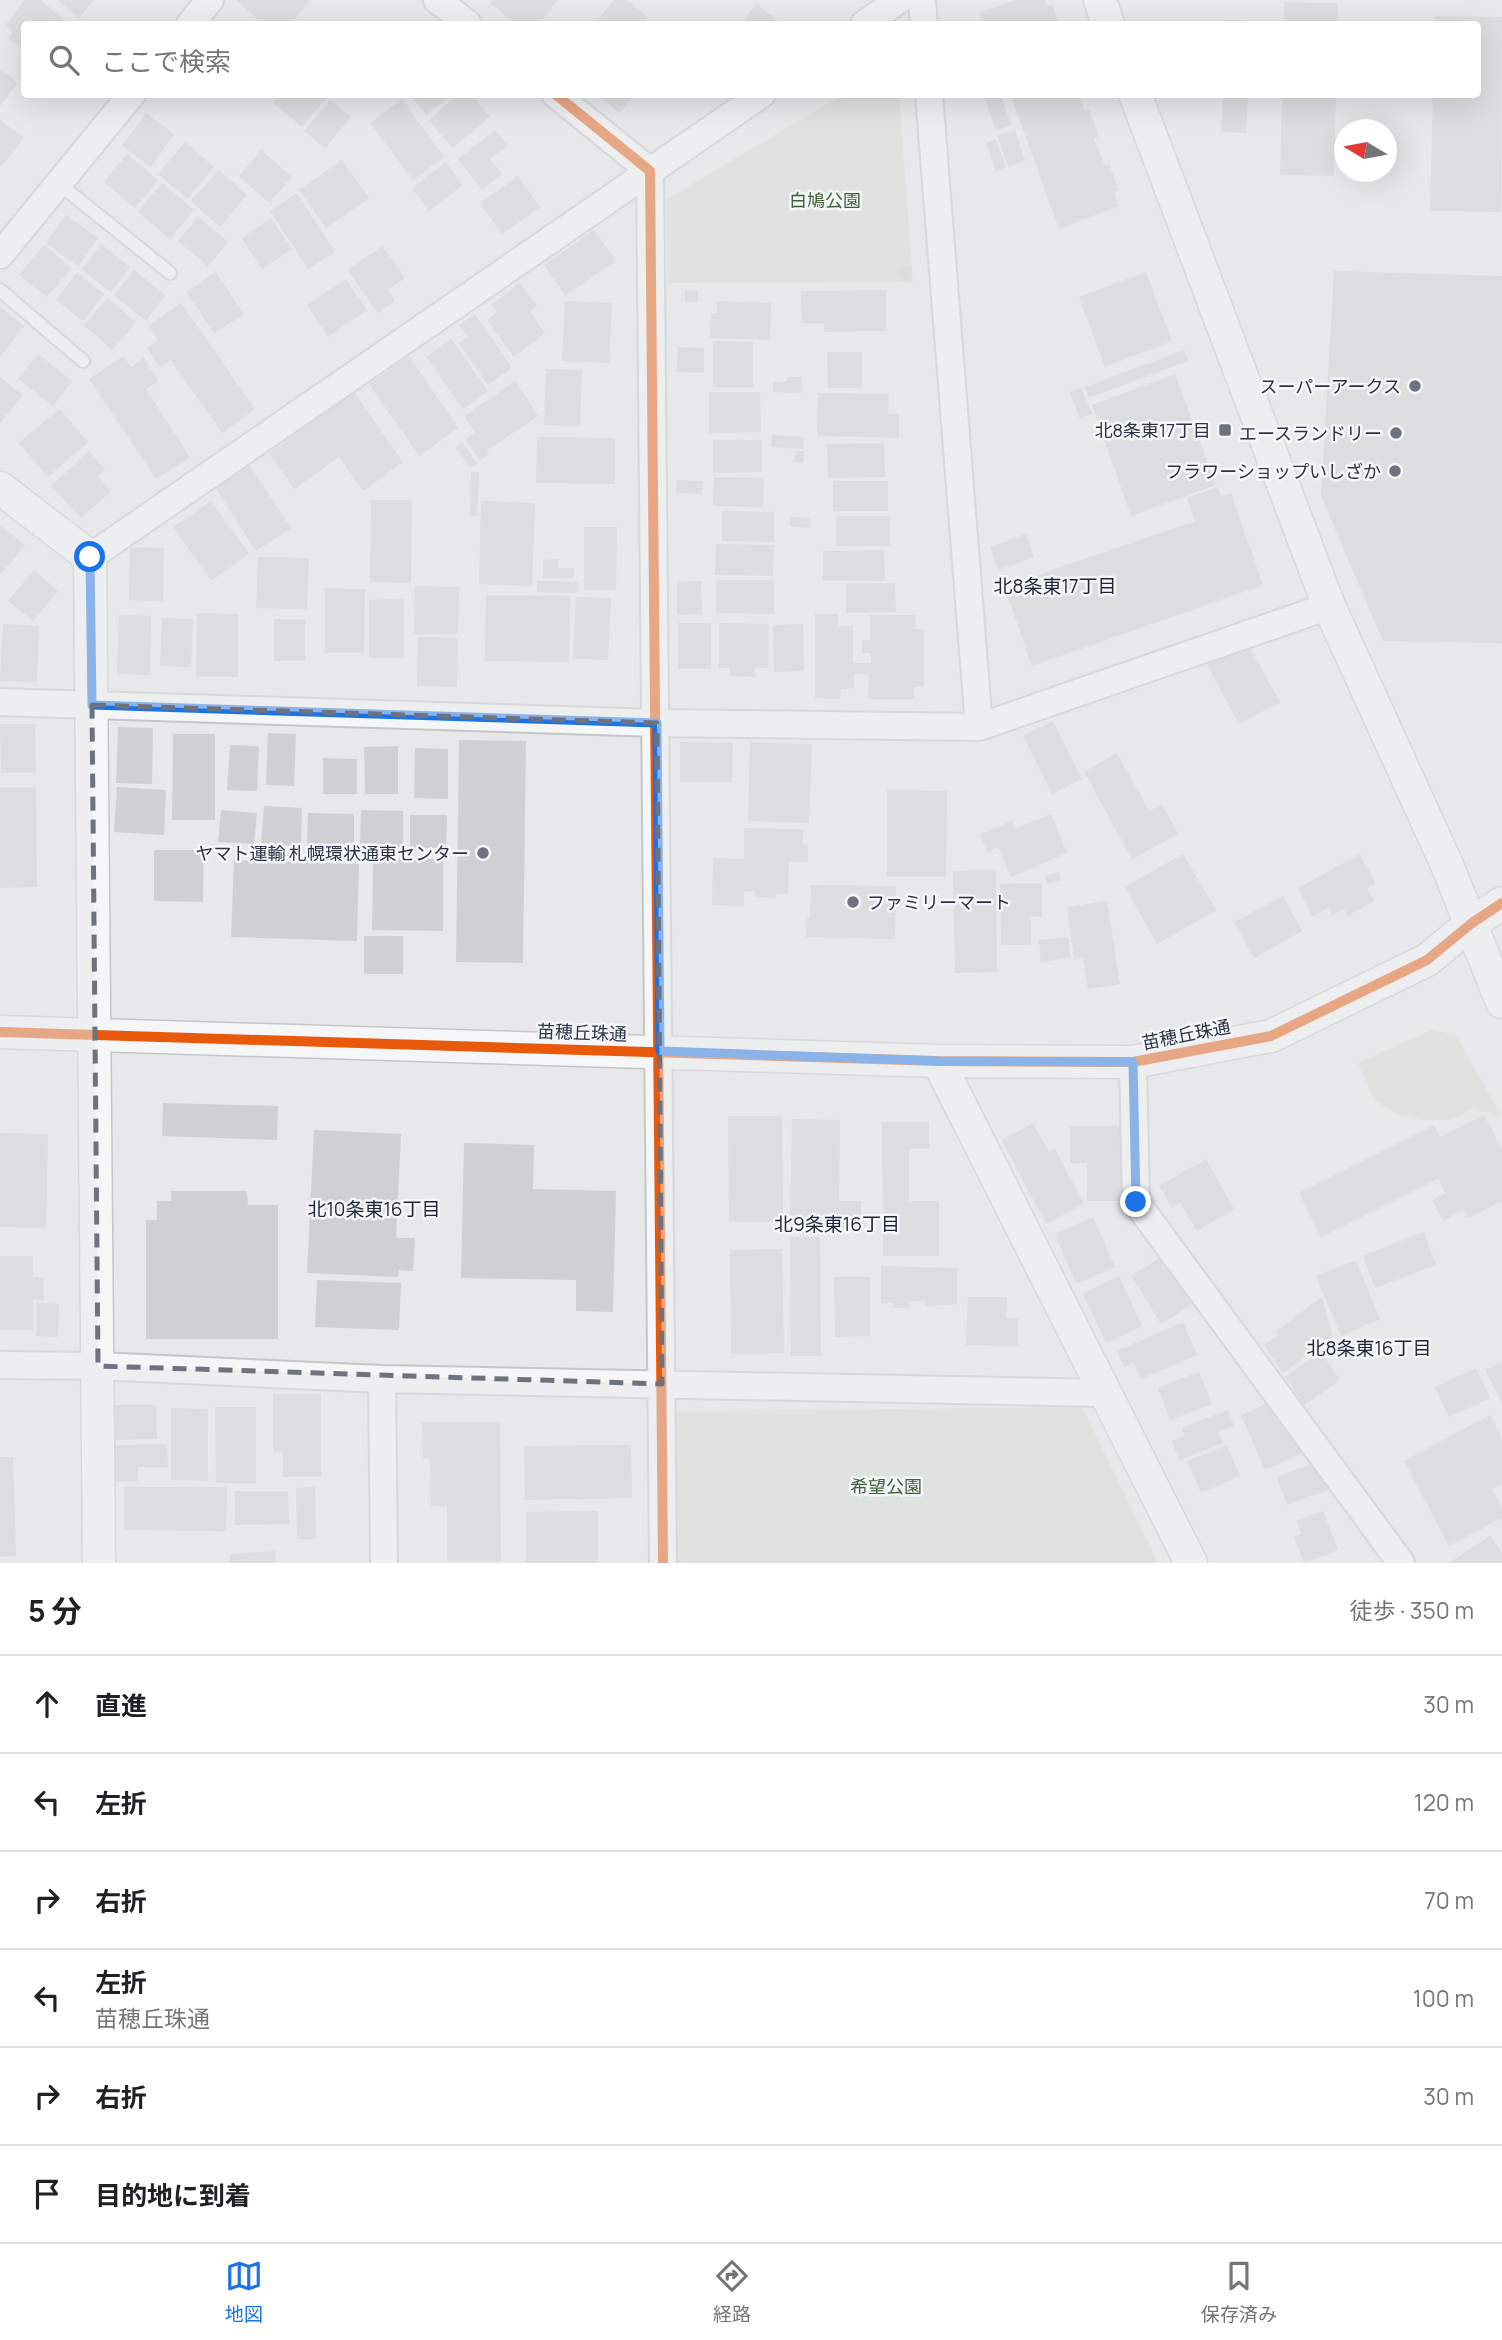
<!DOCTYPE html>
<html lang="ja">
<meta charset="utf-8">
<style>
body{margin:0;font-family:Manrope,"Noto Sans JP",sans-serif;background:#f6f6f6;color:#202124}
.compass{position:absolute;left:1334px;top:119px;width:63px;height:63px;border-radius:50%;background:#fff;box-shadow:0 7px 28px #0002;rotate:280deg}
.stop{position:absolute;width:21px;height:21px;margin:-16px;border:5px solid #1a73e8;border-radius:50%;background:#fff}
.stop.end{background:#1a73e8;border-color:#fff;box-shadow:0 2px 7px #0008}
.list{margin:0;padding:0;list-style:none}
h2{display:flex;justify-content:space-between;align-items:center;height:91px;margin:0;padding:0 28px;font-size:30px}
h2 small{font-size:23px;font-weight:400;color:#757577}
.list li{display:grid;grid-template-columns:46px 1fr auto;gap:21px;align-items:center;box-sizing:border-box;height:98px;padding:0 28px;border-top:2px solid #e0e0e0}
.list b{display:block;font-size:26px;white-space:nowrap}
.list p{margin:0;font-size:23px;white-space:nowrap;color:#757577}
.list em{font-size:23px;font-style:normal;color:#757577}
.icon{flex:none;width:38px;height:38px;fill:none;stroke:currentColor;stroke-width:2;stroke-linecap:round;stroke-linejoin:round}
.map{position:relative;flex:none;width:1502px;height:1563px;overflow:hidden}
.search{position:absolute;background:#fff;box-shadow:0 7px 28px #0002;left:21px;right:21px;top:21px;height:77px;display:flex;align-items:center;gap:18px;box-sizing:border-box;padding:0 24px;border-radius:7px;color:#757577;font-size:26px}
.sheet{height:679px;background:#fff}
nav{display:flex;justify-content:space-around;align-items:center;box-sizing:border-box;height:98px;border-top:2px solid #e0e0e0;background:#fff;font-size:19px;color:#757577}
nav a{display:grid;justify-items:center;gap:4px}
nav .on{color:#1a73e8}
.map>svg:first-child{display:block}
.green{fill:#d6ded6}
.building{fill:#ced0d3}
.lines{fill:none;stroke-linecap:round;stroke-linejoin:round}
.service-casing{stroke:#c4c6c8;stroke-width:16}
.minor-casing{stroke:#c4c6c8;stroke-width:30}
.tertiary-casing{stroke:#c4c6c8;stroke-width:35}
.service{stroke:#f5f6f7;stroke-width:12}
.minor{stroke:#f5f6f7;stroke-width:26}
.tertiary{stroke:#f5f6f7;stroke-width:32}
.cycleway-casing{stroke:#f4f6f9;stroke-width:15}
.cycleway{stroke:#e8590c;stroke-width:10}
.route{stroke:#1a73e8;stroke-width:9}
.marked{fill:none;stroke:#6c737f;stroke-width:5;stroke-dasharray:14 9;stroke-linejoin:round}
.poi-dot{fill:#6c737f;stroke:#f4f6f9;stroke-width:2.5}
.labels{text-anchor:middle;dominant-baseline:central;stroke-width:5;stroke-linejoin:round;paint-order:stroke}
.park-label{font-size:18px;fill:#3f6138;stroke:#f4f6f9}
.poi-label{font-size:18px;fill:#2b3445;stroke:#f4f6f9;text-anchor:end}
.street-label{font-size:18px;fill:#2b3445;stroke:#f4f6f9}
.neighbourhood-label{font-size:19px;fill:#1d2536;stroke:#f4f6f9}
</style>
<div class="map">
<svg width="1502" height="1563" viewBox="0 0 1502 1563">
<rect width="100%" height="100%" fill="#e6e8ea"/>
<path class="green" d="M842 95H899L913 282 667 283V199Z
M1432 1030 1456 1035 1502 1117 1473 1109 1451 1120H1423L1399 1115 1374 1100 1358 1063Z
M1082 1407 1158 1563H677L673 1411Z"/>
<path class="building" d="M24 0H40L68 22 66 24H24V50L9 38 13 32 5 26Z
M58 0H94L79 18Z
M236 0H311L290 24H263Z
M493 0H558L539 24H516L490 3Z
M614 0H627L647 17 641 24H597L595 23Z
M1015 0H1045L1047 6 1052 5 1059 24H984L979 13Z
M1284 2 1338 3 1337 24H1284Z
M756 4 783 24H740Z
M1435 16 1502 17 1501 212 1430 211 1433 94H1478V24H1435Z
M1225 20 1250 21V24H1225Z
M0 69 18 83 0 106Z
M280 94H322L326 98 302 127 273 103Z
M410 94H452L426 115Z
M459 94H471L490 117 452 148 429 120Z
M596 94H630L633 97 620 113Z
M983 94H1000L1011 125 996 131Z
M1010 94H1078L1085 111 1089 110 1099 136 1094 138 1105 166 1109 164 1119 190 1114 192 1119 206 1059 229Z
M1223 94H1248L1246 133 1221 132Z
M1282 94H1336L1334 176 1280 175Z
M402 99 444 157 413 180 370 123Z
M331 100 351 117 325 148 304 131Z
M146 113 174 134 151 167 122 146Z
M0 120 24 138 1 167 0 166Z
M495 130 508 145 490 159 502 174 482 190 458 159Z
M1015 130 1025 161 1008 167 997 135Z
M996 139 1006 167 996 171 986 143Z
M185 142 214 167 187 199 158 174Z
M261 150 292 177 269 203 239 176Z
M127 154 158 180 135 208 104 182Z
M342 160 369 198 326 228 299 190Z
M446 162 463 185 429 211 412 188Z
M219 170 247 195 220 227 191 201Z
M518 176 540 207 502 234 480 203Z
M162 183 194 210 170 239 138 212Z
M297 193 335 252 308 269 270 211Z
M66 215 98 238 78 266 46 243Z
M198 217 228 242 208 266 178 241Z
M271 218 292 249 262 269 242 238Z
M594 230 616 261 565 296 544 265Z
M101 244 130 267 111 292 82 270Z
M44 245 72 268 47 297 19 275Z
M383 246 405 278 388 290 395 301 378 313 348 270Z
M899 265 912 266 911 281 901 280V277H898Z
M134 270 165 295 146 321 114 295Z
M1334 271 1502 276V643L1383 641 1321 496Z
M216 272 244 314 214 333 186 292Z
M1146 272 1172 341 1105 367 1079 297Z
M77 273 104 294 83 321 56 300Z
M346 279 367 310 328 337 307 305Z
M520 283 537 306 530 312 545 333 514 357 487 320 497 312 492 304Z
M685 290 698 291V302H685Z
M886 290V331L824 332V323H802L801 291Z
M108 298 136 323 112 350 84 325Z
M565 301 612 303 609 363 562 361Z
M717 301 771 303 770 340 710 338 711 313H717Z
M181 303 255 409 222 433 171 360 160 367 147 348 158 340 149 326Z
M0 307 24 326 0 357Z
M475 314 512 368 488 385 459 343 468 337 459 325Z
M451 339 488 391 463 409 426 357Z
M713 341 753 342V387H713Z
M678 347 704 348V373L677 372Z
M1184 350 1188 361 1089 398 1085 387Z
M827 352H862V388H828Z
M38 354 72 381 53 406 18 379Z
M124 356 131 367 144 358 158 381 146 389 190 457 156 479 89 379Z
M409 356 458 428 419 456 369 384Z
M546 369 582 370 580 426 544 425Z
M1175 374 1216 485 1131 516 1092 405Z
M0 377 23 395 0 423Z
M787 377H802L801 393 773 392V382H787Z
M515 381 538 416 486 451 489 454 480 460 465 439 475 432 464 416Z
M1081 388 1092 414 1080 419 1070 392Z
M354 392 403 462 363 491 339 457 294 489 269 453Z
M709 392H760L761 432 709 433Z
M818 393 889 394 888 414H899V438L817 436Z
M59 409 88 442 48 477 19 443Z
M772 435 804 437 803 449 771 447Z
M537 437 615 438V484L536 483Z
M713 440H762V472L713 473Z
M462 442 477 464 470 468 456 447Z
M884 443 885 477 828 478 827 444Z
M89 451 105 470 97 476 111 491 81 518 51 486Z
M795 451H804L803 463 794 462Z
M249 464 291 528 256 551 215 487Z
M471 472H479L477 516 470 515Z
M714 477 764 478 763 507 713 506Z
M677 480 703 481 702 494 676 493Z
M833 481H888V511H833Z
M1218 487 1221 496 1231 493 1263 585 1032 666 1007 594 1041 582 1038 575 1195 521 1187 498Z
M371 500H412L411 583 370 582Z
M211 501 249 554 211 581 173 527Z
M481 501 535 503 532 586 479 584Z
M722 511 774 512V542L722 541Z
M836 516H890V546H836Z
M791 517 810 518 809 528 790 526Z
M0 525 25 545 0 575Z
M584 527H617L616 590H584Z
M1026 534 1034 557 998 570 990 547Z
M716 544 774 545 773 576 715 575Z
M130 547 164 548 163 601 129 600Z
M884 550 885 581H823V551Z
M258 557 309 558 307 609 256 608Z
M558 559V568H574V578H543V560Z
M34 570 58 591 33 621 8 601Z
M716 580H774V614L716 613Z
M537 581 578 582 577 593 537 592Z
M701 581 702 614 677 615V582Z
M895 583 896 612 846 613V584Z
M415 586 459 587 458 634H414Z
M325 588 365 589 364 653H325Z
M486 595 570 596 569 662 485 661Z
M576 597 611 598 608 660 573 659Z
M404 599V658H369V600Z
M197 613 238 614V677H196Z
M815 614H838V626H853V663H871V653H862V640H870V615H916L915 629H924V687H914V699H868L869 674H854V688L841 689 840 699 815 698Z
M119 615 151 616 150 675 117 674Z
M162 618 193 619 191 667 160 666Z
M274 619H305V661H274Z
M678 623H711V669H678Z
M719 623 769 624 768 668H755V677L730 676 729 668H719Z
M3 624 39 626 37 682 0 681Z
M803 624 804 671 774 672 773 625Z
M418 637 458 638 457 687 417 686Z
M1247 643 1280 702 1239 724 1207 665Z
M1053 721 1082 779 1052 794 1023 736Z
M0 724H35L36 773H1Z
M118 727 153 728 152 784 116 783Z
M268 733 296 734 294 786 266 785Z
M173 734H215V820H172Z
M459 740 526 741 523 963 456 962Z
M680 742 733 743 732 782H680Z
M750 742 812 744 809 823 748 821Z
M230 745 259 746 257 791 227 790Z
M398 746V794H365L364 747Z
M415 748 448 749V799L414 798Z
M1117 753 1149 811 1162 804 1178 834 1132 859 1084 772Z
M323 758 357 759V794H323Z
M0 787H36L37 887 0 888Z
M117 787 166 790 164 835 114 832Z
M887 790 947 791 946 877H887Z
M264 806 302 808 301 846 261 844Z
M221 810 257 813 254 844 218 842Z
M361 810 403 811V847L360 846Z
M308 813 354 814V848L307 846Z
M1051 814 1067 853 1011 877 998 847 987 852 980 834 1012 821 1015 829Z
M410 815H447L446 848H410Z
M744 828 803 829V844H808V862H789L788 894H776V898L755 897V891H744V906L712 905 713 858 744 859Z
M154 850H204L203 902 154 901Z
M1183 854 1216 910 1157 944 1125 887Z
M1360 854 1376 884 1367 888 1374 901 1347 916 1344 909 1332 915 1328 908 1313 917 1298 888Z
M373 858 443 859V931L372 930Z
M234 860 359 864 357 941 231 937Z
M996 870 997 972 955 973 953 871Z
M1059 872 1061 880 1047 884 1045 876Z
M1042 883V917H1031V945H1001L1000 884Z
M811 885 896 886 895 939 806 937 807 918 810 919Z
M1283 896 1302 931 1254 958 1234 922Z
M1107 901 1120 984 1088 989 1083 958 1074 959 1067 907Z
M364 936H403V974H364Z
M1068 937 1071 958 1041 962 1039 940Z
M163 1103 278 1106 277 1140 162 1136Z
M1484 1115 1502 1150V1201L1467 1219 1463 1210 1443 1221 1432 1200 1446 1193 1438 1179 1321 1237 1299 1193 1434 1125 1440 1137Z
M728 1116H782L783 1222H729Z
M792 1119 840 1120 839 1201H861V1231L790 1230Z
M882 1122H929V1149H909V1201H939V1256H883Z
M1033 1123 1049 1152 1055 1149 1084 1204 1046 1224 1002 1140Z
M1070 1126H1123L1122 1201H1087V1163H1070Z
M314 1130 401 1134 396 1238H415L413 1271 399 1270 398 1277 307 1273Z
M0 1133 48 1134 46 1228 0 1227Z
M464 1143 534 1145 533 1189 616 1191 613 1312 576 1311V1280L461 1278Z
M1206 1159 1234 1209 1197 1231 1180 1202 1172 1208 1159 1186Z
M171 1191H247L248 1205H278V1339H146V1220H157V1201H171Z
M1093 1217 1115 1267 1076 1284 1055 1234Z
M1424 1232 1436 1265 1375 1288 1363 1256Z
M790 1237H820L821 1356H791Z
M782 1249 784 1353 731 1354 730 1250Z
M1165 1255 1195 1303 1161 1324 1131 1276Z
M0 1256H33V1277H43L44 1300H33V1330H0Z
M1356 1260 1380 1319 1341 1336 1316 1276Z
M881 1266 957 1268V1304L925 1306 926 1302 910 1301V1308H893L894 1303H881Z
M1119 1276 1142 1326 1106 1343 1083 1294Z
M834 1277H870V1336L835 1337Z
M317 1280 401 1283 399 1330 315 1327Z
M968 1297H1007L1006 1318H1018V1346L966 1345Z
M1322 1297 1333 1337 1283 1373 1264 1345 1279 1335 1276 1331Z
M37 1303 59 1304 58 1337 36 1336Z
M1183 1322 1197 1355 1141 1379 1134 1363 1124 1367 1117 1351Z
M1321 1352 1340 1380 1304 1405 1285 1377Z
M1502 1362V1403L1485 1370Z
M1476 1368 1490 1398 1449 1417 1435 1387Z
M1199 1372 1212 1404 1170 1420 1158 1388Z
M273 1394H321V1477H283V1451L273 1452Z
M1272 1401 1305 1452 1265 1470 1241 1415Z
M112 1405H156L157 1439 113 1440Z
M215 1407H256V1483H216Z
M171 1408 208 1409V1481L171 1480Z
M1228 1410 1234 1426 1218 1432 1223 1443 1179 1460 1172 1441 1185 1436 1182 1428Z
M1490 1415 1502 1438V1484L1492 1490 1502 1508V1518L1449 1546 1404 1461Z
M422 1422H500L501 1561H447V1506H431L430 1459 423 1458Z
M167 1444 168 1467H138V1481L112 1482 111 1445Z
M631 1445 632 1498 525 1500 524 1446Z
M1227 1445 1240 1476 1201 1493 1187 1461Z
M0 1457H13L16 1556 0 1557Z
M1319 1461 1330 1489 1287 1505 1277 1477Z
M124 1487H227L226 1531 124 1530Z
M315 1487 316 1539H297L296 1488Z
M235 1491H288L289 1524 235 1525Z
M598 1511V1563H526V1512Z
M1323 1511 1338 1550 1304 1563 1294 1537 1301 1534 1297 1521Z
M1490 1536 1502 1553V1563H1449Z
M275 1551 276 1563H230V1554Z"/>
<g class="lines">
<g class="service-casing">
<path id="service" d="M58 183 170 273
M0 290 83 361"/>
</g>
<g class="minor-casing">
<path id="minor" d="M437 0 468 24
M922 0 924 24
M190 24 210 0
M864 24 899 0
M555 94 650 171 663 1563
M929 94 979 727
M0 255 132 94
M90 557 762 94
M0 702 657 723 979 727 1329 606
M1133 1062 1136 1202 1401 1563
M0 1365 98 1366 382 1379 1104 1393
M382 1379 384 1563"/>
</g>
<g class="tertiary-casing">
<path id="tertiary" d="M1100 0 1108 24
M1135 94 1329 606 1447 865 1502 1002
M0 488 90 557 99 1563
M0 1032 938 1061 1133 1062 1271 1036 1427 960 1472 923 1502 903
M938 1061 1191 1563"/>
</g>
<use href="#service" class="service"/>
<use href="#minor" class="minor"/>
<use href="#tertiary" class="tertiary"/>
<g class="cycleway-casing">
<path id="cycleway" d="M555 94 650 171 663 1563
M0 1032 938 1061 1133 1062 1271 1036 1427 960 1472 923 1502 903"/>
</g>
<use href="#cycleway" class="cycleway"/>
</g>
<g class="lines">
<path class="route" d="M90 557 92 705 657 723 660 1051 939 1061 1133 1062 1136 1202"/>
</g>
<path d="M0 0H1502V1563H0ZM92 705 657 723 662 1384 98 1366Z" fill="#e6e8ea" fill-opacity=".55" fill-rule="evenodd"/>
<path class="marked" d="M92 705 657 723 662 1384 98 1366Z"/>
<g class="poi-dot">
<circle cx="1415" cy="386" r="7"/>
<rect x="1218" y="423" width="14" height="14" rx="3.5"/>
<circle cx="1396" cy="433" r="7"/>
<circle cx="1395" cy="471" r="7"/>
<circle cx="483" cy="853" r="7"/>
<circle cx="853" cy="902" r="7"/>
</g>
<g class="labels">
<g class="park-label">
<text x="825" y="200">白鳩公園</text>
<text x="886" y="1486">希望公園</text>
</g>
<g class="poi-label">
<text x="1401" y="386">スーパーアークス</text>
<text x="1211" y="430">北8条東17丁目</text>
<text x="1382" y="433">エースランドリー</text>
<text x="1381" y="471">フラワーショップいしざか</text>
<text x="469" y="853">ヤマト運輸 札幌環状通東センター</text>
<text x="867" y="902" text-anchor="start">ファミリーマート</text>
</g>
<g class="street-label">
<text transform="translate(582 1032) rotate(2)">苗穂丘珠通</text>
<text transform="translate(1186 1034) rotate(-11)">苗穂丘珠通</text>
</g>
<g class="neighbourhood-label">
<text x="1055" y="586">北8条東17丁目</text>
<text x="374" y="1209">北10条東16丁目</text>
<text x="837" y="1224">北9条東16丁目</text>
<text x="1369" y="1348">北8条東16丁目</text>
</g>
</g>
</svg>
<svg class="compass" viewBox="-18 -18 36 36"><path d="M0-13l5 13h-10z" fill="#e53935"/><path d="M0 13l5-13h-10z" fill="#757577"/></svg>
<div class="stop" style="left:90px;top:557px"></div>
<div class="stop end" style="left:1136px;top:1202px"></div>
<div class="search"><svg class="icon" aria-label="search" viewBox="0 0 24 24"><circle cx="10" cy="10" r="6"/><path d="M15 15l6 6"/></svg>ここで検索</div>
</div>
<section class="sheet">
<h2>5 分<small>徒歩 · 350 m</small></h2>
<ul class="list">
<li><svg class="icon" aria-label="ahead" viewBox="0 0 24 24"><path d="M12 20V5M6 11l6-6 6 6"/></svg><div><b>直進</b></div><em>30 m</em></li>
<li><svg class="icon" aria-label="left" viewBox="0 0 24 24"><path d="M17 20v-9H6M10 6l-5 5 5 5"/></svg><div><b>左折</b></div><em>120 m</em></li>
<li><svg class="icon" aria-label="right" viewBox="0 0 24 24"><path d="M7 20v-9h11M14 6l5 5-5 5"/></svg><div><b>右折</b></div><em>70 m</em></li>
<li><svg class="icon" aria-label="left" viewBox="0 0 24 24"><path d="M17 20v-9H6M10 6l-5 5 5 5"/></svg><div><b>左折</b><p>苗穂丘珠通</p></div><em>100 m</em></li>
<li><svg class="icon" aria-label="right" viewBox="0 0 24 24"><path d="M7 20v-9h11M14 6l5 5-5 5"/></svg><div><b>右折</b></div><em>30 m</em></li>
<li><svg class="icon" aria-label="arrive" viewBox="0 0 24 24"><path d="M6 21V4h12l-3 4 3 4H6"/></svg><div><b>目的地に到着</b></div></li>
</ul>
</section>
<nav>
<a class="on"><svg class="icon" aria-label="map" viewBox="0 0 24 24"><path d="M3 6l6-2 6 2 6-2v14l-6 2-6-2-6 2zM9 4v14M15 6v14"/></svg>地図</a>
<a><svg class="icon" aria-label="directions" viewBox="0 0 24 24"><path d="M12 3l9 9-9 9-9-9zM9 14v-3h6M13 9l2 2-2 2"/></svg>経路</a>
<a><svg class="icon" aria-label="saved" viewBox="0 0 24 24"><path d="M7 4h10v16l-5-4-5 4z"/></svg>保存済み</a>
</nav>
